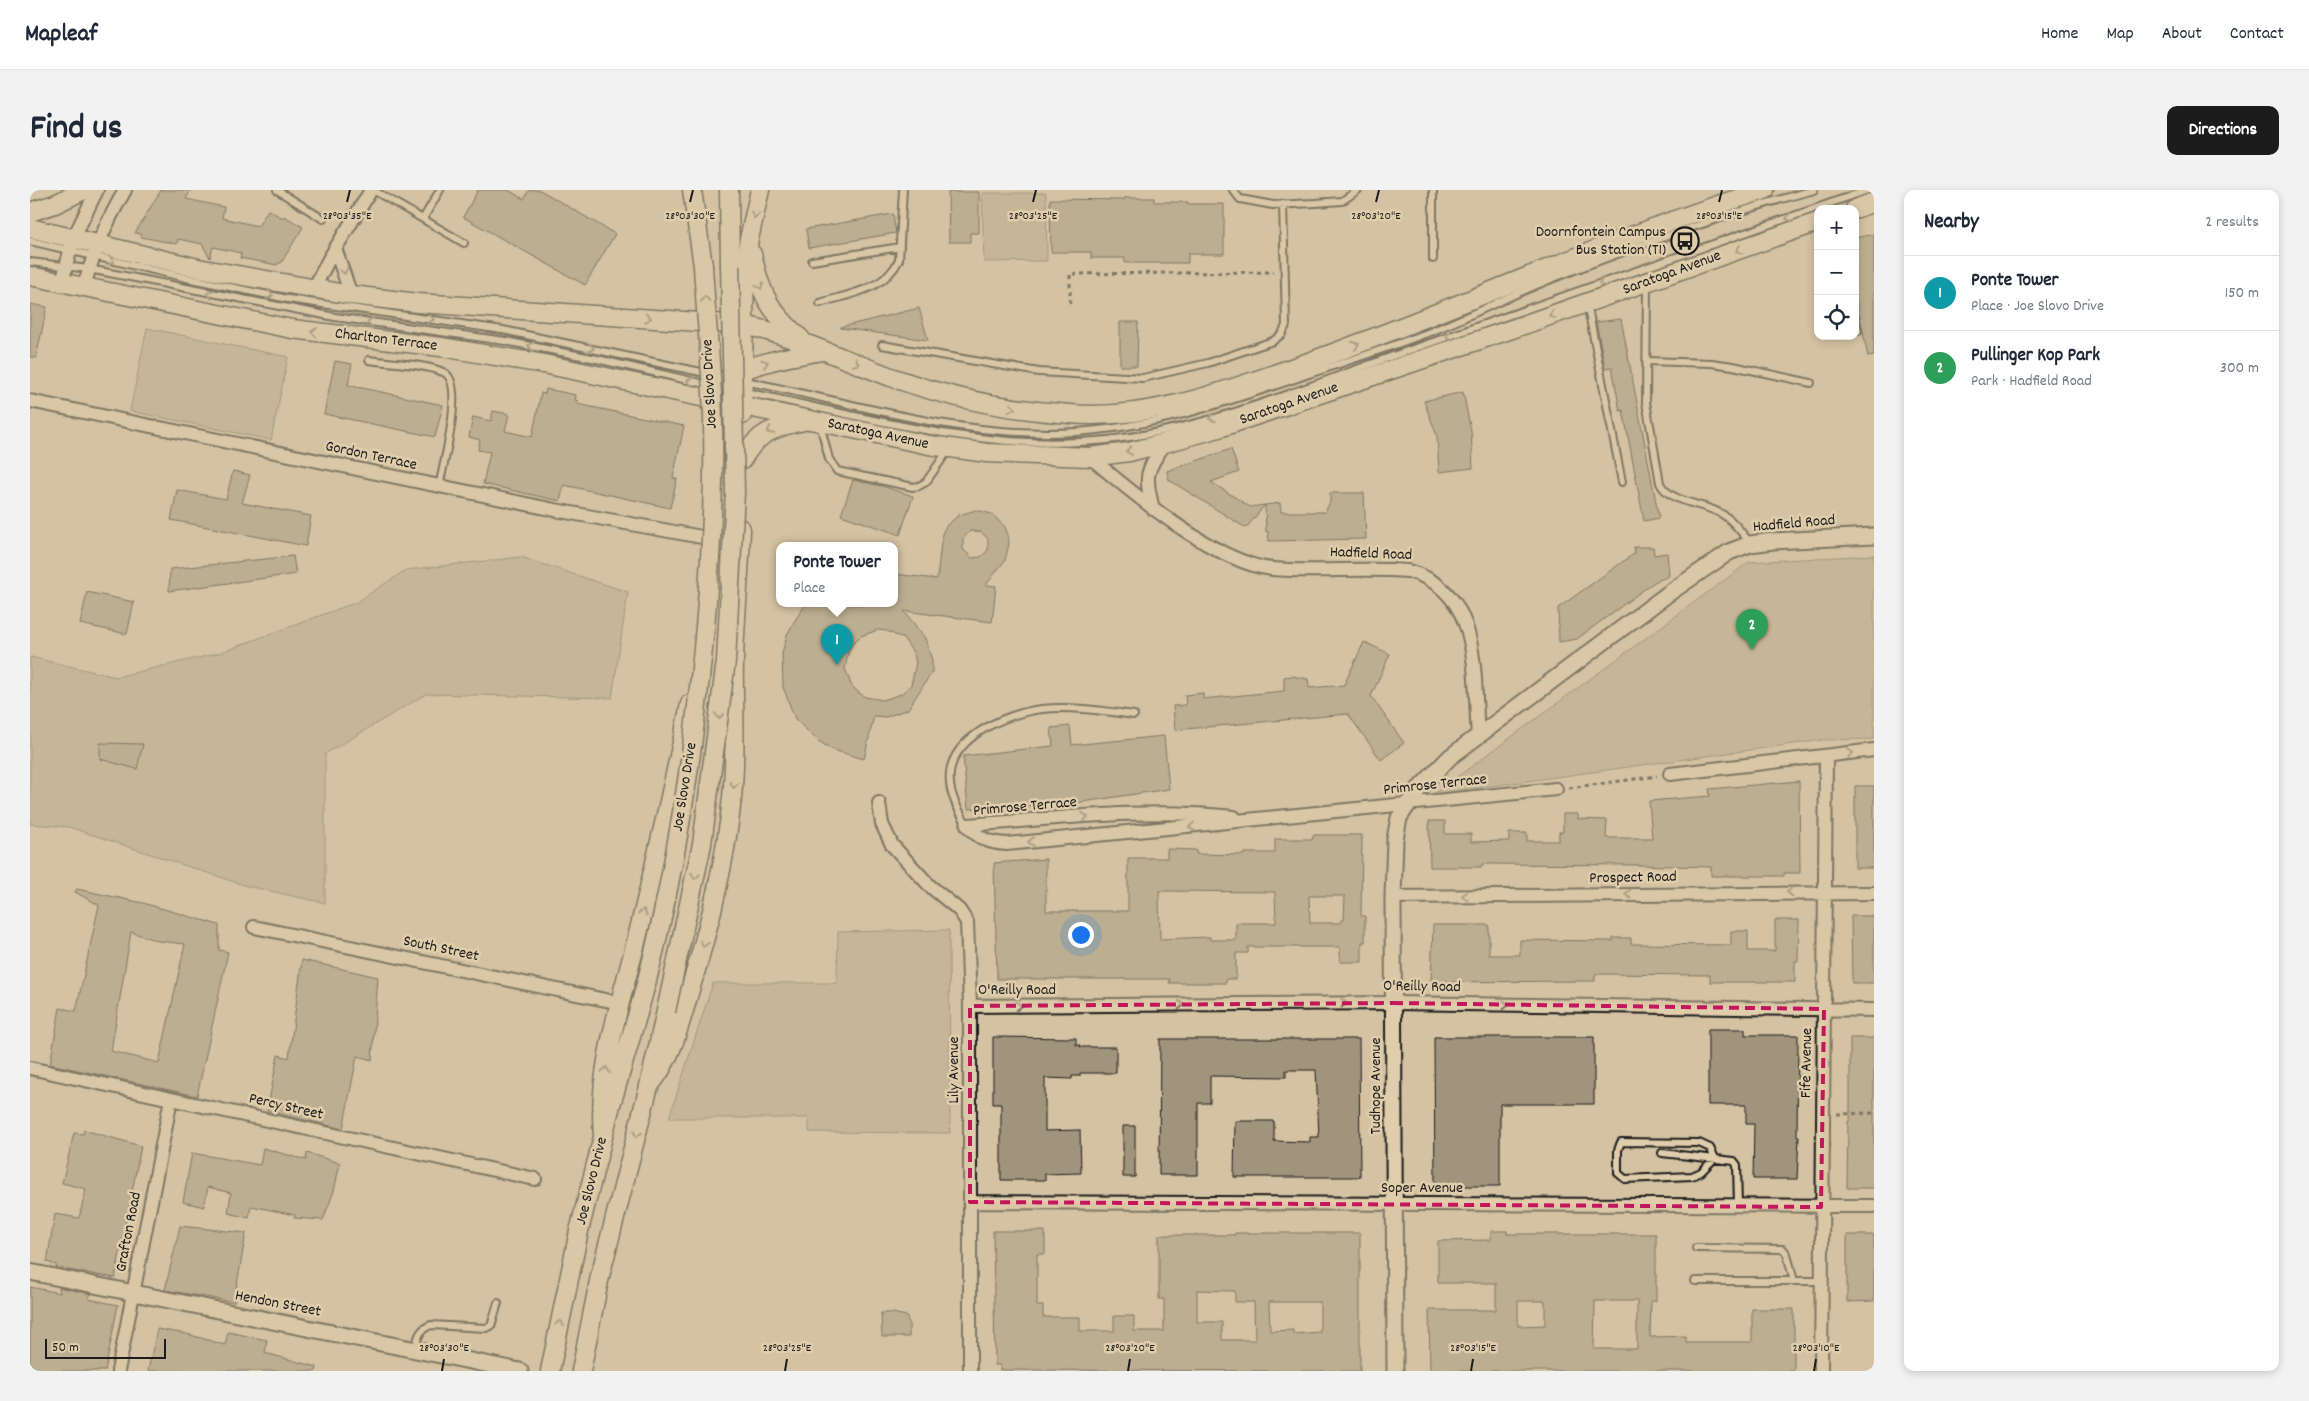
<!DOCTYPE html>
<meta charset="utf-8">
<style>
body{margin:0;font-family:Dekko,sans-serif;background:#f2f2f3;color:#1f2937}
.controls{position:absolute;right:15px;top:15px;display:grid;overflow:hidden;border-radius:10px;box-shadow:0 2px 8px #0003}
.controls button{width:45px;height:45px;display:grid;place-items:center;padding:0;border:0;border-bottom:1px solid #e0e1e3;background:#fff;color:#1f2937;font:25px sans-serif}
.scale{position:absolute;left:15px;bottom:12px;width:121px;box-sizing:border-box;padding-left:5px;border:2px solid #1c1c1c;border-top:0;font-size:14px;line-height:18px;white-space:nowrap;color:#1c1c1c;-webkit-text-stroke:4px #e0cdab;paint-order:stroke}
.you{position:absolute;left:1050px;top:744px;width:18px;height:18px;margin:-12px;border:4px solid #fff;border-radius:50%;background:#1a73e8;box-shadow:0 0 0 8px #1a73e833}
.badge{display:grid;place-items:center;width:32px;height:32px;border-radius:50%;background:#1c1c1c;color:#fff;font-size:16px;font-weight:700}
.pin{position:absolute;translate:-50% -41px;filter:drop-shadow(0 1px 2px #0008)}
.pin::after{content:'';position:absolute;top:26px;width:18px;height:15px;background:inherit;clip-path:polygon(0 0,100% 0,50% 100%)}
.popup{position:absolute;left:746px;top:352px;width:122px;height:65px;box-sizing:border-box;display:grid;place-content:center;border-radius:10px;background:#fff;filter:drop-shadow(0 1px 4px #0005);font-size:16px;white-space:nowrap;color:#747a83}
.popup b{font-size:19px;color:#1f2937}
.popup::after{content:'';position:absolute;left:50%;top:100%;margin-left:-10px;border:10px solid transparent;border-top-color:#fff}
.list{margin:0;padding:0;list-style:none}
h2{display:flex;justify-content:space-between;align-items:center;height:65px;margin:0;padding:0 20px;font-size:21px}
h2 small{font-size:16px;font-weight:400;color:#747a83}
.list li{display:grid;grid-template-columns:32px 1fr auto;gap:15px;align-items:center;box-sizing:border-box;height:75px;padding:0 20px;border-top:1px solid #e0e1e3}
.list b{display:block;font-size:19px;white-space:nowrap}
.list p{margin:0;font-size:16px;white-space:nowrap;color:#747a83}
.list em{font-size:16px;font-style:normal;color:#747a83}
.icon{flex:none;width:28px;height:28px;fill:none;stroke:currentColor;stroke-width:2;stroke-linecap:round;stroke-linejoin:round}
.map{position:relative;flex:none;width:1844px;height:1181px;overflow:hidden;border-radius:10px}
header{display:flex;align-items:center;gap:30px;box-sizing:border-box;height:70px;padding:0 25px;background:#fff;border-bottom:1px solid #e0e1e3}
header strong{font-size:24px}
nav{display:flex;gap:28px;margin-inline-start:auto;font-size:18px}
.intro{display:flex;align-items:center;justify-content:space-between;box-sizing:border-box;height:120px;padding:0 30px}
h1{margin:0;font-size:35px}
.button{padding:12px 22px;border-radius:10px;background:#1c1c1c;color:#fff;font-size:18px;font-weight:700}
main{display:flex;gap:30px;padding:0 30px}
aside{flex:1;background:#fff;border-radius:10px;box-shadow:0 2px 8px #0003}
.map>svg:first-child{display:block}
.green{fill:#b5a78c;stroke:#686254}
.building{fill:#a1947d;stroke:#1c1c1c;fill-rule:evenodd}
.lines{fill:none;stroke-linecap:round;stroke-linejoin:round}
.service-casing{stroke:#1c1c1c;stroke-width:10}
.minor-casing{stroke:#1c1c1c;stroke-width:16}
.tertiary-casing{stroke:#1c1c1c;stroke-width:19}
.secondary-casing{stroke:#1c1c1c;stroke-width:21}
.path{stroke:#1c1c1c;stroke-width:3;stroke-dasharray:4 4;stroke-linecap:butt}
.service{stroke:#e0cdab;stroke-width:6}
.minor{stroke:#e0cdab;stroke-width:12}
.tertiary{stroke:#e0cdab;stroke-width:15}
.secondary{stroke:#e0cdab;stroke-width:18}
.secondary-bridge-casing{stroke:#1c1c1c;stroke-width:21;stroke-linecap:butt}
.secondary-bridge{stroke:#e0cdab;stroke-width:18}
.oneway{stroke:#7e7464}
.marked{fill:none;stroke:#c2185b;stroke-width:4;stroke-dasharray:10 6;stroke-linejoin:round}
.ticks{fill:none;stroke:#1c1c1c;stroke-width:2}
.labels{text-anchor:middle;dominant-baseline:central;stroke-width:5;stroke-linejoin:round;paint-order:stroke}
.poi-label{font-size:16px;fill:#1c1c1c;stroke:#e0cdab;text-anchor:end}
.street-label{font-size:16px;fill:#1c1c1c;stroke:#e0cdab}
.ticks-label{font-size:12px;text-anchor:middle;fill:#1c1c1c;stroke:#e0cdab;stroke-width:5;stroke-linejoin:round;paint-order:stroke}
</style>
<header>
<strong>Mapleaf</strong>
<nav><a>Home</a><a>Map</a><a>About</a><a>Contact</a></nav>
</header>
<div class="intro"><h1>Find us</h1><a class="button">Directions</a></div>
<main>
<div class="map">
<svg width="1844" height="1181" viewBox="0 0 1844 1181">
<rect width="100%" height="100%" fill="#d4c2a2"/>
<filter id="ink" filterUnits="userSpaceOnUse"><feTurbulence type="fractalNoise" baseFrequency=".02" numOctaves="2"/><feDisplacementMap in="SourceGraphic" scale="10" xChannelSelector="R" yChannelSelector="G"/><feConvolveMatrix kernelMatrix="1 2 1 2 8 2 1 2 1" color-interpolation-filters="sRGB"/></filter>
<g filter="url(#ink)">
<path class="green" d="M952 3H1016L1017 71 954 72Z
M117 138 258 167 241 250 100 221Z
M1844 365V549L1792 550 1404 604 1719 372Z
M491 367 598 402 582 508 396 504 295 564V713L217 696 39 637 0 634V467L86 487 189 463 327 412 376 380Z
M919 740 920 943 779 942V928H639L683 793H807L808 742Z"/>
<path class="building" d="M131 0H161L156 9 194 17 192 28 228 36 238 20 253 28 254 26 273 37 251 73H248L247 75 210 68 211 63 183 57 180 68 172 54 148 49 147 54 111 47V44L105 43Z
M448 0H478L494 9 499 0H510L585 44 555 95 433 27Z
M918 2H949V43H940V52H919Z
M1094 8H1124V12H1158V14H1194V64H1158V73H1095V68H1061V62H1021L1020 9 1094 10Z
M863 24 866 43 779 58 776 39Z
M1844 44V166L1838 167 1825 103V48Z
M0 114 17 117 6 168 0 167Z
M889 118 898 150 811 138V137Z
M1591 129 1629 328 1614 331 1593 220 1590 221 1582 177 1575 178 1566 132Z
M1090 132H1108L1107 176H1090Z
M305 171 322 174 318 195 413 215 405 247 294 224Z
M516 199 546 205 545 210 548 211 547 214 654 236 643 288 647 289 640 318 534 295 530 311 453 294 460 262 448 260 450 250 439 247 443 227 461 231 463 221 479 224 475 241 502 247 511 203 515 204Z
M1433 202 1441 241 1443 278 1409 282 1407 246 1394 211Z
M1201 259 1209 282 1181 292 1220 317 1235 315 1216 338 1139 290 1137 281Z
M203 281 220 285 212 313 281 326 276 356 141 330 147 300 196 309Z
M823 290 852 296 883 306 870 345 811 325Z
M1300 303H1334L1336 349 1239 351 1238 342H1236L1235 315 1250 313 1251 322H1295L1300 312Z
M946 320 962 324 975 337 978 345 979 354 975 370 956 395 966 396 962 432 874 421 895 448 902 470V482L878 519 856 527 844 526 834 569 803 560 788 551 765 529 753 497 752 463 757 445 765 430 776 414H864V384L907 389 912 344 916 336 929 325ZM940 341 951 342 958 349V360L951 367 942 368 933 359V349ZM848 440 857 441 874 449 884 464 886 473 881 495 871 504 853 510 835 507 828 502 821 495 815 478 819 460 824 452 831 446Z
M1604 357H1623L1624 365 1637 363 1639 386 1624 392 1547 449 1529 452 1528 418 1605 363Z
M263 366 266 384 139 401 140 379Z
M57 402 104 412 97 444 50 434Z
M1334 452 1360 464 1341 506 1374 553 1351 570 1318 524 1145 540 1143 516 1156 515 1155 505 1173 503V509L1254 501V487L1262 486 1278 489 1279 498 1314 495Z
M1040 536 1042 555 1134 546 1139 599 1039 614 938 619 933 566 1023 556 1021 538Z
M70 553 113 554 107 579 70 569Z
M1769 591 1770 683H1754V686H1681V677L1606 675 1452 674V677H1400L1399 631H1415V644H1441V652L1479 651V643H1497V651H1529V642H1533V624H1548V629L1577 630 1576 648H1622L1619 611 1680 606 1679 599Z
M1825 596H1844V678H1825Z
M1283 645H1332L1331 726H1335V752H1332V772H1310V757H1218V763H1206V789H1196V793H1139L1140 789H967L964 673 1016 669V721H1098V668H1137V659L1166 660V664L1214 665V663H1245V649H1283ZM1129 701 1245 702 1246 733H1206V750H1180V747L1130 749ZM1279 706H1315L1314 730H1311V733H1280Z
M47 699 113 713 189 735V760L198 762 167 906 20 874 30 818 46 821 69 715 45 702ZM101 742 128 751 155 754 129 873 81 861Z
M1821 726H1844V793H1822Z
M1745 730H1769L1768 771H1765V792H1680V785L1565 784V791L1401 792 1403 735H1459V765H1490V750L1583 751V748H1601V754L1701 755V741H1718V761H1745Z
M272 770 348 787 342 870 327 866 313 939 237 921 248 865 259 868Z
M1678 839H1715V845H1768L1767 946H1769L1767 989H1723L1724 934H1716V915H1678Z
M963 847 1046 848V855H1050V857H1086V883H1050V886H1042V889L1015 888V941L1050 940 1051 983 1015 984V990H971V914H963Z
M1404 847H1564V914H1470V996H1405Z
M1820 848H1844V998H1817L1818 931H1820Z
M1130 849H1329L1330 987H1204L1205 931H1244V951L1280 952V947H1289L1286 880H1256V887L1180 886V913H1168V985H1129Z
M1093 936H1105V987H1093Z
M54 940 111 956 85 1088 27 1078 26 1075 17 1072 25 1024 49 1028 56 999 32 993 44 943 53 944Z
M233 958 276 970 277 963 310 973 304 1001 293 1030 264 1028 265 1025 221 1016 219 1028 198 1023 201 1003 178 997 174 1017 153 1012 162 963 230 975Z
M150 1036 216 1043 204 1112 135 1100Z
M963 1041H1015V1064H1007V1116H1013V1127H1050V1141H1084V1126H1104V1141H1134V1109H1129V1045H1205V1043H1330V1181L970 1180V1175H965ZM1167 1100 1205 1101V1112H1224L1225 1150H1192V1132H1167ZM1239 1112H1290V1142L1263 1144V1140L1240 1141Z
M1461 1041H1477V1044H1626V1111H1621L1620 1147 1656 1146V1152H1722V1119H1764V1181H1400L1399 1120H1466V1093H1408V1051L1461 1050ZM1488 1111H1515V1135L1488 1136ZM1565 1111H1607V1159H1564Z
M1817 1045H1844V1111L1817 1112Z
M0 1097 30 1103 29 1097 61 1104 58 1109 88 1115 75 1181H0Z
M851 1123H863L876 1126 879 1133V1147H852Z
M127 1139 157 1144 195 1155 198 1142 237 1150 235 1163 287 1177 286 1181H118Z"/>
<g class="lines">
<g class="service-casing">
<path id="service" d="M247 0 293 29
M343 0 434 53
M1203 0 1210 9 1243 15 1285 13 1312 11 1328 0
M1403 0V69
M393 29 410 0
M0 51 161 89 258 109 473 140 680 184
M782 71 870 57
M0 72 59 79 305 127 475 151 567 169 679 195
M1617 94 1616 212 1630 293C1639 313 1674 313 1692 324 1704 331 1711 342 1720 353
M790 113C819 104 855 100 869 70L873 0
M1557 113 1592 292
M1825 128 1828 141
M852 155 1009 182 1113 188 1178 173 1243 151 1252 144 1256 135 1253 14
M339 170C358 173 399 174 415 183 435 195 413 275 409 297
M1616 171 1681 173 1703 176 1781 193
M715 191C815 211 914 243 1018 243 1114 242 1189 215 1279 184 1321 170 1364 156 1405 140 1447 123 1487 102 1529 86 1612 54 1697 23 1784 0
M714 202C825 224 935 258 1050 252 1163 247 1271 198 1377 161 1530 107 1684 54 1838 0
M790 234 799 269 807 281 883 297 889 296 896 292 919 259
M937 635C930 622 921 608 920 593 915 549 976 523 1012 519 1043 516 1074 521 1104 525
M1591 952 1669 953 1680 958 1685 968 1671 982 1662 986 1595 989 1588 983V960Z
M1632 963 1704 971 1707 975 1708 1016
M1666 1058 1753 1059 1757 1064 1764 1091
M1665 1091H1791
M385 1160C388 1148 388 1140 401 1135L456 1138 461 1136 468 1113"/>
</g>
<g class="minor-casing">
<path id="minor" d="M305 58 321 105
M32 93 43 49 67 0
M54 97C65 58 75 35 95 0
M283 100 299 69 341 0
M0 211 525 320 677 348
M1060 267C1103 304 1186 373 1242 379 1287 383 1333 377 1378 381 1453 401 1443 483 1448 546
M1123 319C1114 284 1116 282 1135 253
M1640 584 1844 560
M849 613 852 634 862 655 900 696 929 720 937 732 940 816V1181
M937 635C949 649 959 653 977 654L1526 599
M937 635C1025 629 1116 617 1204 627
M1363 707 1844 703
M224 737 590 813
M940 816 1363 813 1844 820
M0 878 505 989
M940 1012 1844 1016
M88 1181 141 909
M1791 1181 1796 566"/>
</g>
<g class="tertiary-casing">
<path id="tertiary" d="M0 1082 490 1181
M1365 1181 1363 707 1365 649 1369 628 1386 602 1420 567 1448 546 1639 403 1699 362 1720 354 1743 351 1844 346"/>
</g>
<g class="secondary-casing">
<path id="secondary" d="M662 0 673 76
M699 0 700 75
M1825 19 1844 12
M0 22 25 14 54 0
M0 38 168 78 321 105 388 113 714 135C765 146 812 169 861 187 919 208 978 220 1040 224 1121 231 1201 199 1276 173 1430 118 1578 48 1735 0
M722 64C731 106 740 121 771 149
M0 86 262 139 411 157 514 174 899 255 957 263 1060 267 1099 262 1135 253 1189 238 1479 140 1788 32
M680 214C682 177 764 166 792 161
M712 225 715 79 719 49 730 0
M712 270C727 243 744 237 774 231
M619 896C642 870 650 833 660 800 679 738 696 672 702 607 707 562 703 517 704 471 705 427 710 383 711 339
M573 946C567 879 591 812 607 748 626 670 644 592 660 514
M520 1181 549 1041 581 915 610 816
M551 1181 570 1086 619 896 636 821"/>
</g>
<path class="path" d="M1040 113V84L1244 82
M1539 598 1627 586
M1807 924 1844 923"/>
<use href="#service" class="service"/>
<use href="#minor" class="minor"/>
<use href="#tertiary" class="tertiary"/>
<use href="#secondary" class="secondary"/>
<g class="secondary-bridge-casing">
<path id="secondary-bridge" d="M610 816C634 731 650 643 662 556 676 448 685 341 683 231 682 180 676 128 673 76
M636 821 672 654 696 471 705 302 700 75"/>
</g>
<use href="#secondary-bridge" class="secondary-bridge"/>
</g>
<defs><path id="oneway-chevron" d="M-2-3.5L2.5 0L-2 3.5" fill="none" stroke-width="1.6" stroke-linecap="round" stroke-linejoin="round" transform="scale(1.25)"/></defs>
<g class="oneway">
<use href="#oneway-chevron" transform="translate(725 25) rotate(103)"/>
<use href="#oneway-chevron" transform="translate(1759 28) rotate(161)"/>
<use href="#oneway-chevron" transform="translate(1709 60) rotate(161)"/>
<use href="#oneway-chevron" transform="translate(81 71) rotate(13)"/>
<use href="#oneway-chevron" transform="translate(314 81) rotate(74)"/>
<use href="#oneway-chevron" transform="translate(1572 93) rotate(161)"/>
<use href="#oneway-chevron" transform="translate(730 96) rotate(69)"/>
<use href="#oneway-chevron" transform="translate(180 104) rotate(-169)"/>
<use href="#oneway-chevron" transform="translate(240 105) rotate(11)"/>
<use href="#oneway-chevron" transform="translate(675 109) rotate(-94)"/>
<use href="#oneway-chevron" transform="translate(1522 125) rotate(161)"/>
<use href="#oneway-chevron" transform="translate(618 128) rotate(4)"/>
<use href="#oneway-chevron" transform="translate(401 129) rotate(8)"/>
<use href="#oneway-chevron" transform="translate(340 132) rotate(-173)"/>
<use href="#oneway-chevron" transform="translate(284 142) rotate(-173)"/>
<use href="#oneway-chevron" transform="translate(1419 146) rotate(161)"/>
<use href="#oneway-chevron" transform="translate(1326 155) rotate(-20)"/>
<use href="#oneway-chevron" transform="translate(501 156) rotate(-169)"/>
<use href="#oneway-chevron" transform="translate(561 158) rotate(12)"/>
<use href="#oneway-chevron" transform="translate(735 173) rotate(-19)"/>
<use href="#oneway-chevron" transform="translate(826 173) rotate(22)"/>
<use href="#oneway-chevron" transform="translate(660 191) rotate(-167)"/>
<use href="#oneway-chevron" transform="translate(982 218) rotate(9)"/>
<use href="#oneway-chevron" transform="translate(1182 228) rotate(163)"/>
<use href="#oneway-chevron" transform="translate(740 241) rotate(152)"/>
<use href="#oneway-chevron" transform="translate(1099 261) rotate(170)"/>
<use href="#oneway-chevron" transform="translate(689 526) rotate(97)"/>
<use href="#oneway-chevron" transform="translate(1820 563) rotate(-7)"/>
<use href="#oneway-chevron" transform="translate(704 595) rotate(95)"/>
<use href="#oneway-chevron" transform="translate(1055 627) rotate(-4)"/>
<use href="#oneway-chevron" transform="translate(1162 637) rotate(174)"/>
<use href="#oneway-chevron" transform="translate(1001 652) rotate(175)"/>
<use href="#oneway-chevron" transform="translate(665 686) rotate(101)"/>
<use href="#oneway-chevron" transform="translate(1760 702) rotate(179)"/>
<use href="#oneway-chevron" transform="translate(1598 704) rotate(179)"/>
<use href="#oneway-chevron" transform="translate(1435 706) rotate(179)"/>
<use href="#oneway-chevron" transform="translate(613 722) rotate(-76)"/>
<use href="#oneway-chevron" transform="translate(674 754) rotate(105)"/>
<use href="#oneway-chevron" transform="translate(1314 813)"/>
<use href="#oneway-chevron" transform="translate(1151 815)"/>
<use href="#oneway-chevron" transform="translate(1476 815) rotate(1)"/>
<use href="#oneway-chevron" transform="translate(989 816)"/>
<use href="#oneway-chevron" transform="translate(576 880) rotate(-80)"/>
<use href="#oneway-chevron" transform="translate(607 944) rotate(104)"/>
<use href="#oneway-chevron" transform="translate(530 1133) rotate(-79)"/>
</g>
</g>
<path d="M0 0H1844V1181H0ZM1363 813 1794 819 1791 1017 940 1012V816Z" fill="#d4c2a2" fill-opacity=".55" fill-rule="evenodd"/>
<path class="marked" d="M1363 813 1794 819 1791 1017 940 1012V816Z"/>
<path class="ticks" d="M317 12 320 0M660 12 663 0M1003 12 1006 0M1346 12 1349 0M1689 12 1692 0M412 1181 414 1169M755 1181 757 1169M1098 1181 1100 1169M1441 1181 1443 1169M1784 1181 1786 1169"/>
<defs>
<g id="bus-ring" transform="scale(1.4375)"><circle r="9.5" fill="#e0cdab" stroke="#1c1c1c" stroke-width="1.5"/><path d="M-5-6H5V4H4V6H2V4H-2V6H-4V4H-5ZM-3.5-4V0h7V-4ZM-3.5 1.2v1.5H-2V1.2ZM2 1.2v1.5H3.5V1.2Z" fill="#1c1c1c"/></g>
</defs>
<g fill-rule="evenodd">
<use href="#bus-ring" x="1655" y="51"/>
</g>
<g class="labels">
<g class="poi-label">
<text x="1636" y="42">Doornfontein Campus<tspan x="1636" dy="18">Bus Station (T1)</tspan></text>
</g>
<g class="street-label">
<text transform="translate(1642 83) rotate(-20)">Saratoga Avenue</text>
<text transform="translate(356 150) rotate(7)">Charlton Terrace</text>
<text transform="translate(680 194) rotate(-93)">Joe Slovo Drive</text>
<text transform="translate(1259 214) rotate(-19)">Saratoga Avenue</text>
<text transform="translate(848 244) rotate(12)">Saratoga Avenue</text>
<text transform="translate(341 266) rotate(12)">Gordon Terrace</text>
<text transform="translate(1764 334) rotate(-5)">Hadfield Road</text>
<text transform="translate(1341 364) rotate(2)">Hadfield Road</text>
<text transform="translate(1405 595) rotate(-6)">Primrose Terrace</text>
<text transform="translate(655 597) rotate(-81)">Joe Slovo Drive</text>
<text transform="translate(995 617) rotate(-5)">Primrose Terrace</text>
<text transform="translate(1603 688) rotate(-1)">Prospect Road</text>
<text transform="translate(411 759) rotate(12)">South Street</text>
<text transform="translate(1392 797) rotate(1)">O'Reilly Road</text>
<text x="987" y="800">O'Reilly Road</text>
<text transform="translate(1777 873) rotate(-89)">Fife Avenue</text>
<text transform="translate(924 880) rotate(-90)">Lily Avenue</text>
<text transform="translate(1346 896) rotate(-90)">Tudhope Avenue</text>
<text transform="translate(256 917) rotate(13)">Percy Street</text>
<text transform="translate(562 991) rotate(-76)">Joe Slovo Drive</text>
<text x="1392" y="998">Soper Avenue</text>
<text transform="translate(99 1042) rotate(-79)">Grafton Road</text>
<text transform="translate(248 1114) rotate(11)">Hendon Street</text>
</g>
</g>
<g class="ticks-label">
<text x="317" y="29">28°03'35"E</text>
<text x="660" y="29">28°03'30"E</text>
<text x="1003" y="29">28°03'25"E</text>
<text x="1346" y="29">28°03'20"E</text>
<text x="1689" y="29">28°03'15"E</text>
<text x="414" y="1161">28°03'30"E</text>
<text x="757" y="1161">28°03'25"E</text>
<text x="1100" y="1161">28°03'20"E</text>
<text x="1443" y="1161">28°03'15"E</text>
<text x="1786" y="1161">28°03'10"E</text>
</g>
</svg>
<div class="controls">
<button>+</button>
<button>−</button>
<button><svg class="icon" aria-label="locate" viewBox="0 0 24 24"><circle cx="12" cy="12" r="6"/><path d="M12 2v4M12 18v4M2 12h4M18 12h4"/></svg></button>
</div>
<div class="scale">50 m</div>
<div class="you"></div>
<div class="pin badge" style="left:807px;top:475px;background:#0f9aa8">1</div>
<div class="popup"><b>Ponte Tower</b>Place</div>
<div class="pin badge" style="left:1722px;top:460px;background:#2e9e5b">2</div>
</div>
<aside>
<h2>Nearby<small>2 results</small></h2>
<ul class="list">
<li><span class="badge" style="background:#0f9aa8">1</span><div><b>Ponte Tower</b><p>Place · Joe Slovo Drive</p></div><em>150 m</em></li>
<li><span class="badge" style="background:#2e9e5b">2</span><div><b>Pullinger Kop Park</b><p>Park · Hadfield Road</p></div><em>300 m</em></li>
</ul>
</aside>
</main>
